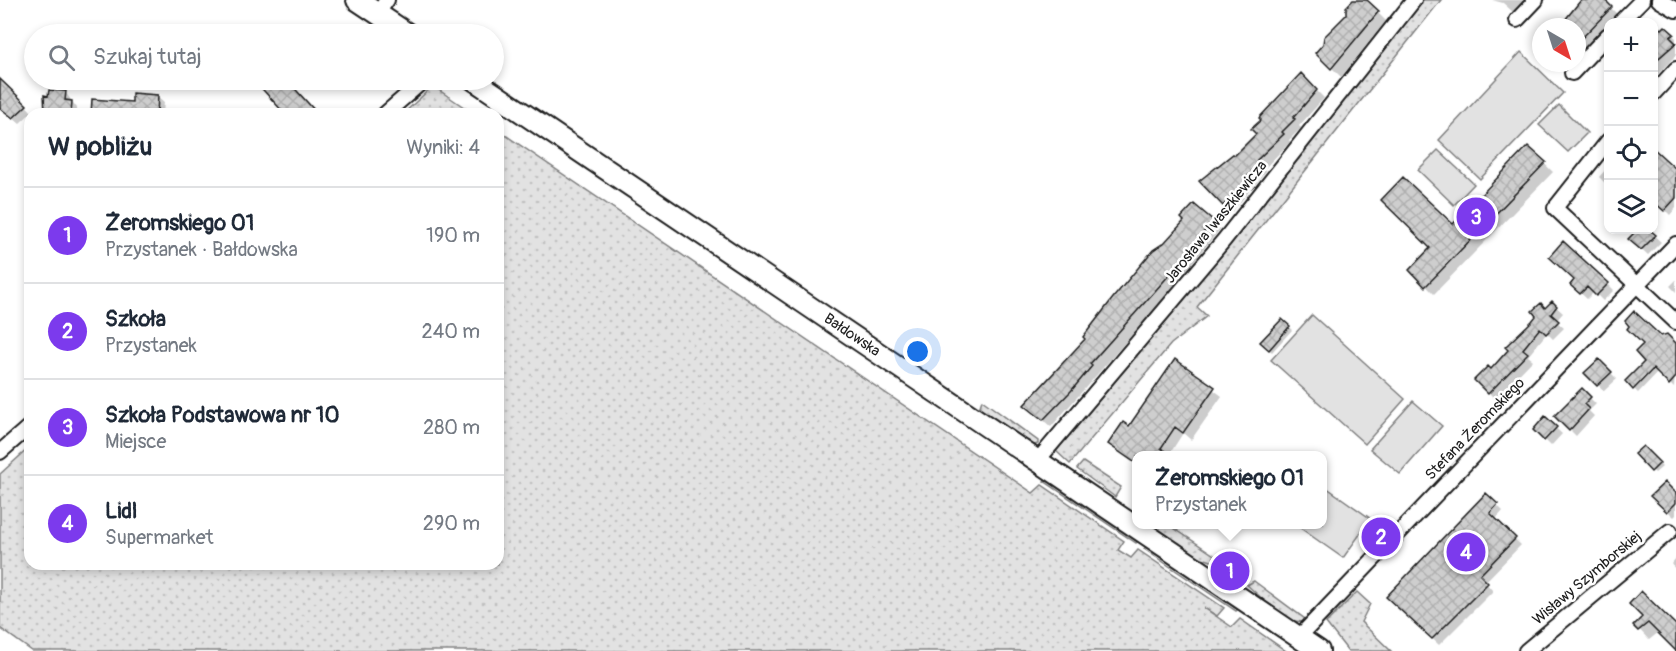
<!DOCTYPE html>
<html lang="pl">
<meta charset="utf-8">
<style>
body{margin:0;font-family:Pangolin,sans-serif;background:#f6f6f7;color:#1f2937}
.controls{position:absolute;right:18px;top:18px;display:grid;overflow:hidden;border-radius:12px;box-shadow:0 3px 9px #0003}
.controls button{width:54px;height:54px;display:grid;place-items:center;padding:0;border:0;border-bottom:2px solid #e0e1e3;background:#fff;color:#1f2937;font:30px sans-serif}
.compass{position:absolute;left:1532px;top:18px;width:54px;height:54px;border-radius:50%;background:#fff;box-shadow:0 3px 9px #0003;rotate:141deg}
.you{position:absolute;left:918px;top:352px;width:21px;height:21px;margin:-15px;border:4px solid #fff;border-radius:50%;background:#1a73e8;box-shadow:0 0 0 9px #1a73e833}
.badge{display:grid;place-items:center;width:39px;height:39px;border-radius:50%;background:#7c3aed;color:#fff;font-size:20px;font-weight:700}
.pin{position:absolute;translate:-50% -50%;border:3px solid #fff;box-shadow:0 2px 6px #0006}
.popup{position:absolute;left:1132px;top:451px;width:195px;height:78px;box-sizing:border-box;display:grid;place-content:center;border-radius:12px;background:#fff;filter:drop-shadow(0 2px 4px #0005);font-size:20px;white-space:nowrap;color:#747a83}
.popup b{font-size:22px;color:#1f2937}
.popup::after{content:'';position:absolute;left:50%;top:100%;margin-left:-12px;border:12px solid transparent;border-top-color:#fff}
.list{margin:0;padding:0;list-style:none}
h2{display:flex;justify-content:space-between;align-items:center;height:78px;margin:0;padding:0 24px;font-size:26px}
h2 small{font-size:20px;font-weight:400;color:#747a83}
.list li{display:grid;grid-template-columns:39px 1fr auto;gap:18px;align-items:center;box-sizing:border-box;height:96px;padding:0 24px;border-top:2px solid #e0e1e3}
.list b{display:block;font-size:22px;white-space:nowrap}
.list p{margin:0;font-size:20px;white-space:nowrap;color:#747a83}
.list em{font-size:20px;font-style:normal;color:#747a83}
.icon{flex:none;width:33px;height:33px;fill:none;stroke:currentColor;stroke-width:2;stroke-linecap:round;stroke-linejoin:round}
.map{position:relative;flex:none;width:1676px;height:651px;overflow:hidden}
.search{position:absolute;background:#fff;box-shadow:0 3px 9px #0003;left:24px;top:24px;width:480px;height:66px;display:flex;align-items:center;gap:15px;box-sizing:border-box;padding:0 21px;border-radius:33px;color:#747a83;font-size:22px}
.panel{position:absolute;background:#fff;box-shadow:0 3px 9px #0003;left:24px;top:108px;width:480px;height:462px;border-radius:18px}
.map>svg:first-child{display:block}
.grass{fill:url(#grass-dots);stroke:#7f7f7f;stroke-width:1.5}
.park{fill:#e2e2e2;stroke:#7f7f7f;stroke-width:1.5}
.shadow{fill:#0003}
.building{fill:url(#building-cross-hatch);stroke:#1c1c1c;stroke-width:1.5}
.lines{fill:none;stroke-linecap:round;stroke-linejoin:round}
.street-casing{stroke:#1c1c1c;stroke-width:18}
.secondary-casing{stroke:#1c1c1c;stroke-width:24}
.street{stroke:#fff;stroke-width:14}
.secondary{stroke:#fff;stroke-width:20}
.labels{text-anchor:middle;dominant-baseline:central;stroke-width:5;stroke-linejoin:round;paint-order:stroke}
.street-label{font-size:15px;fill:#1c1c1c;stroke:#fff}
</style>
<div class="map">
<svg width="1676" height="651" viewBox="0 0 1676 651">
<defs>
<pattern id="grass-dots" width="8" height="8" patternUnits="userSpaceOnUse" patternTransform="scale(1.5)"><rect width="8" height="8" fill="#e2e2e2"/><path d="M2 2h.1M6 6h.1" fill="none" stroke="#c1c1c1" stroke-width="1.8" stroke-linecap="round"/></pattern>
<pattern id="building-cross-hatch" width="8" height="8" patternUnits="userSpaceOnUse" patternTransform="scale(1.5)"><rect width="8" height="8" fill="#cecece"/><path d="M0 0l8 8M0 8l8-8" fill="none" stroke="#b0b0b0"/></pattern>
</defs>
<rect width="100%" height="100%" fill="#fff"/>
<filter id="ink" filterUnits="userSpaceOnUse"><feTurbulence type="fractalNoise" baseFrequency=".0167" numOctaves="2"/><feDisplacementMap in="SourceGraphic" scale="12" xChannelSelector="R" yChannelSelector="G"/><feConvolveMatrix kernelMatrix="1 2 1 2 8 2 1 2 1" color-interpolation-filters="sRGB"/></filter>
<g filter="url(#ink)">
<path class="grass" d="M1423 0H1441L1197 307 1207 316 1171 344 1070 464 1056 451 1221 255 1390 36Z
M433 86 474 114H403Z
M498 130 1033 493 1042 485 1124 541 1118 550 1131 558 1138 550 1224 608 1217 616 1204 608 1232 627 1240 619 1286 651H32L0 628V474L30 447V564H498Z
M982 400 1038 441V444L1031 446 981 413 979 409Z
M1083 462 1121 487 1115 497 1077 469Z
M1046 478 1139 539 1136 543 1044 481Z
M1146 525H1169L1214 555V562L1188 553Z
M1147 546 1240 607 1236 611 1144 549Z
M1254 581 1305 619 1303 622 1286 620 1247 585Z
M1357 592 1370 604 1361 622 1391 651H1348L1326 623Z"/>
<path class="park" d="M1521 52 1563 93 1480 179 1439 140Z
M1559 105 1587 133 1568 152 1539 125Z
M1438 150 1474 184 1454 205 1418 170Z
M1312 315 1405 399 1365 444 1271 360Z
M1413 401 1442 426 1400 474 1370 449Z
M1323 485 1371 519 1343 558 1296 525 1323 524Z"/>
<path class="shadow" d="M1359 0H1365L1386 21 1341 77 1317 53 1325 45 1326 37Z
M1492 0H1524L1513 12 1503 3Z
M1586 0H1603L1617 14 1581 52 1577 48V27H1562Z
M1665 28 1676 38V55L1654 78V34Z
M1301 75 1324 98 1299 126 1301 128 1289 140 1290 142 1264 169 1266 171 1232 212 1201 181 1235 158 1258 134Z
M0 86 12 90 32 112 20 123 0 106Z
M65 92 77 108V114H49L46 112Z
M157 96 164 102 163 114H93Z
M1528 148 1553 172 1434 294 1411 270Z
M1608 167V186L1599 177Z
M1676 170V208L1670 215 1654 199Z
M1213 222 1220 229 1158 305 1051 427 1034 412Z
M1639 230H1648L1661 242 1648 255 1631 239Z
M1676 280V292L1670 286Z
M1608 284 1614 290 1603 301 1594 292 1587 299 1572 285Z
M1552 303 1563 313 1556 321 1564 328 1553 339 1547 333 1528 356 1533 360 1495 399 1476 380 1491 371Z
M1634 313 1671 344 1676 356 1674 388 1658 372 1638 393 1627 382 1646 362 1645 344Z
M1282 321 1292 330 1272 352 1262 342Z
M1175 361 1222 396 1191 440 1183 433 1169 455 1137 456V464L1110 444 1130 428Z
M1599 361 1617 379 1604 391 1587 373Z
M1582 390 1596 404 1589 411 1594 416 1576 436 1556 416Z
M1545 418 1562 434 1551 446 1535 430Z
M1643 448 1662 467 1655 473 1636 454Z
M1486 495 1503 511 1495 520 1521 545 1485 582 1493 591 1439 645 1388 597Z
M1676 495V515L1674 517 1654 498Z
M1676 558V570L1671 564Z
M1644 617 1676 627V649L1659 632 1649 640 1636 626Z"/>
<path class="building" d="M1353 0H1367L1379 11 1331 69 1315 53 1323 44 1324 37 1346 15V7Z
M1581 0H1605L1612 7 1577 43V27H1570L1564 21Z
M1665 26 1674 34 1670 37 1676 43 1653 63V32L1659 27 1662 29Z
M1301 73 1317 90 1293 118 1295 119 1282 132 1284 134 1257 160 1260 163 1247 177 1249 178 1223 206 1199 181 1233 154 1235 155 1256 134 1251 129 1261 120 1259 118Z
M0 79 27 105 13 118 0 108Z
M254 80H287L318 114H285Z
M49 90 66 91 65 100 72 101 71 114 45 112 44 95 48 96Z
M132 93 158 95 157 114 113 111V114H91L92 99 132 102Z
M1528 146 1546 162 1425 287 1409 270 1430 248 1381 200 1403 177 1453 224Z
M1653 148 1676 169V198L1664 211 1653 201Z
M1194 204 1214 221 1202 234 1204 236 1090 364 1092 366 1071 391 1043 420 1024 405 1085 339 1083 337 1113 298 1153 250 1164 243 1184 221 1181 218Z
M1637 230H1650L1656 235 1641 250 1628 239Z
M1563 241 1609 283 1596 296 1587 287 1580 294 1570 285 1574 280 1549 257Z
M1552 301 1557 306 1551 314 1559 321 1546 334 1540 328 1523 349 1528 353 1488 394 1474 380 1488 366 1491 369 1508 350 1505 347 1532 321 1536 316 1532 311 1541 303 1545 308Z
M1634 311 1661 336 1667 334 1676 343V377L1669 385 1653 369 1633 390 1625 381 1644 362 1635 352 1643 344 1627 329 1629 326 1625 321Z
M1282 319 1290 326 1269 350 1260 342Z
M1175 359 1215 387 1183 433 1175 427 1161 448 1172 456H1137V464L1108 444 1123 422 1129 426Z
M1599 359 1612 372 1597 386 1584 373Z
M1582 388 1591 397 1584 404 1589 409 1569 431 1554 416Z
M1545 416 1557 427 1544 441 1533 430Z
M1643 446 1660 463 1651 472 1634 454Z
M1665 482 1676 493V503L1667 512 1650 496Z
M1486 493 1498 504 1490 513 1516 538 1480 575 1488 583 1432 639 1386 597Z
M1641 591 1676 625V651L1648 623 1638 631 1633 626 1642 617 1629 604Z"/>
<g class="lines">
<g class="street-casing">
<path id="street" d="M1659 0 1676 10
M377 14 387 0
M1517 20 1536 0
M1620 22 1642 0
M1572 73 1608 35
M1654 93 1676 69
M385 114 424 80
M1608 141 1555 208 1676 322
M0 452 30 426
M1038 460 1224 240 1414 0
M1299 637 1676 244
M1526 651 1670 531"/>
</g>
<g class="secondary-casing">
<path id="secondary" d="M357 0 408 34
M474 80 1319 651"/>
</g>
<use href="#street" class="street"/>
<use href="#secondary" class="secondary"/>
</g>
</g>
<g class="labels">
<g class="street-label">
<text transform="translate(1216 222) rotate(-51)">Jarosława Iwaszkiewicza</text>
<text transform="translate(852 335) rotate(34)">Bałdowska</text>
<text transform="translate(1475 429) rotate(-46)">Stefana Żeromskiego</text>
<text transform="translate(1587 578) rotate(-40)">Wisławy Szymborskiej</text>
</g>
</g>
</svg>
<div class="controls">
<button>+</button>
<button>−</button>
<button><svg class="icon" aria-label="locate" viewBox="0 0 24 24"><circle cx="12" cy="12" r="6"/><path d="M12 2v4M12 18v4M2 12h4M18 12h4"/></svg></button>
<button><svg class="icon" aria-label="layers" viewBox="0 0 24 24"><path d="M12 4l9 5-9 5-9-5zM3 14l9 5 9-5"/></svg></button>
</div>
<svg class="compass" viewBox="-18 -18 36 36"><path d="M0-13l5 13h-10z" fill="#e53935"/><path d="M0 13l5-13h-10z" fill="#747a83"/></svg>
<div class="you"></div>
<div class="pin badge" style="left:1230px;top:571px">1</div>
<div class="popup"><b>Żeromskiego 01</b>Przystanek</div>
<div class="pin badge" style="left:1381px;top:537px">2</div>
<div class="pin badge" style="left:1476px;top:217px">3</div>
<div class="pin badge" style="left:1466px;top:552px">4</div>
<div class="search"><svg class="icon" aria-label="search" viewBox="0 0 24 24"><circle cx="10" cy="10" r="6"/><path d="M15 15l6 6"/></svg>Szukaj tutaj</div>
<section class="panel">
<h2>W pobliżu<small>Wyniki: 4</small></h2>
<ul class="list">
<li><span class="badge">1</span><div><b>Żeromskiego 01</b><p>Przystanek · Bałdowska</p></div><em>190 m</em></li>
<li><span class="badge">2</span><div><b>Szkoła</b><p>Przystanek</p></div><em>240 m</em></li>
<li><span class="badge">3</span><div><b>Szkoła Podstawowa nr 10</b><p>Miejsce</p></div><em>280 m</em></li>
<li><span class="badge">4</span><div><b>Lidl</b><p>Supermarket</p></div><em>290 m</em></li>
</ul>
</section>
</div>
